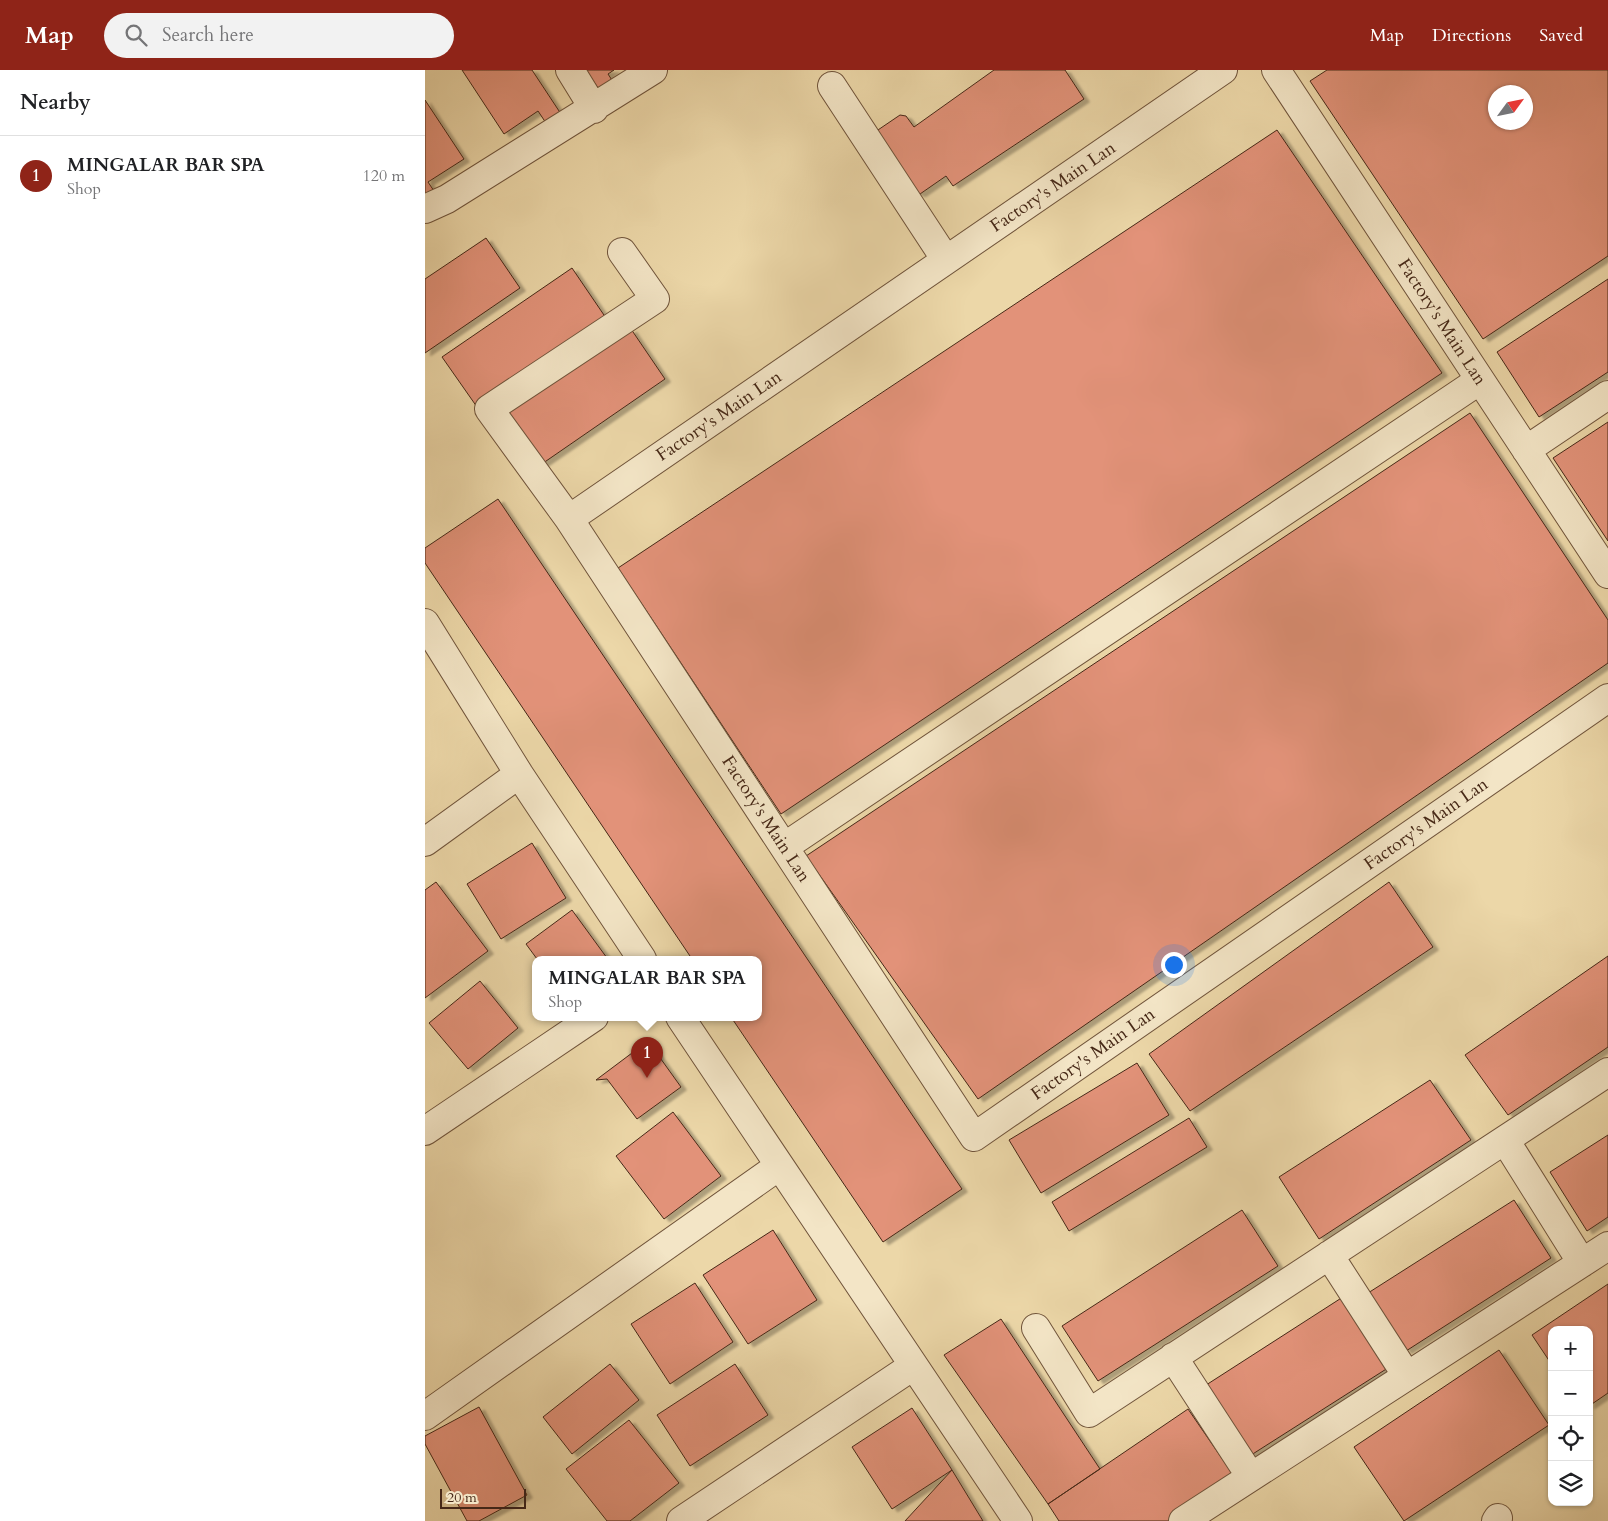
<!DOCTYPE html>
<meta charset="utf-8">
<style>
body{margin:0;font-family:Cardo,serif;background:#f2f2f2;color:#202124}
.controls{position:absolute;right:15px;bottom:15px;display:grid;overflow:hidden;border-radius:10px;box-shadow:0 1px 4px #0004}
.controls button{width:45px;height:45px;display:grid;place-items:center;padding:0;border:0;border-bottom:1px solid #e0e0e0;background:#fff;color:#202124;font:25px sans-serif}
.compass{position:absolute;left:1063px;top:15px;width:45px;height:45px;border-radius:50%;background:#fff;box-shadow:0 1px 4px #0004;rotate:57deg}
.scale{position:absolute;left:15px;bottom:12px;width:86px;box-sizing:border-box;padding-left:5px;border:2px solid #462817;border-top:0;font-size:14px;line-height:18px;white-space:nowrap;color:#462817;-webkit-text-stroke:4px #f3e5c6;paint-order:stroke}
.you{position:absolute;left:748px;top:894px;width:18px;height:18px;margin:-12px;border:4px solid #fff;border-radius:50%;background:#1a73e8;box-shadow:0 0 0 8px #1a73e833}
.badge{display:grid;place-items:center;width:32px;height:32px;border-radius:50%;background:#8f2418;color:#fff;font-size:16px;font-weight:700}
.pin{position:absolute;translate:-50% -41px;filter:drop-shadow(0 1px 2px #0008)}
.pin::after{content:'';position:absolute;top:26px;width:18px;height:15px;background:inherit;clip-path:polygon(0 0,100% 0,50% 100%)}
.popup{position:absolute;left:107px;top:886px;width:230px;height:65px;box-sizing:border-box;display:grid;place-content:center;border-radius:10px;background:#fff;filter:drop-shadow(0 1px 4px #0005);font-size:16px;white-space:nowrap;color:#757577}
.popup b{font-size:19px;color:#202124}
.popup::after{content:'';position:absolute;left:50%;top:100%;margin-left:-10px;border:10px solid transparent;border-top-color:#fff}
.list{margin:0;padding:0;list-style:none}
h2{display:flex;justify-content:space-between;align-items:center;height:65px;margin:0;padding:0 20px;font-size:21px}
h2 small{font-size:16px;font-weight:400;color:#757577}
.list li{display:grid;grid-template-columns:32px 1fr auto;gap:15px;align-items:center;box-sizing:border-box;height:80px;padding:0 20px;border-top:1px solid #e0e0e0}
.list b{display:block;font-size:19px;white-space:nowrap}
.list p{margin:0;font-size:16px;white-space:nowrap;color:#757577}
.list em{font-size:16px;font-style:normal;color:#757577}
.icon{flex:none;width:28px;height:28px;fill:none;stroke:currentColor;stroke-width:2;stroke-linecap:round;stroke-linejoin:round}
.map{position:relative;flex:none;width:1183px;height:1451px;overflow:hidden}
header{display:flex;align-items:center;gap:30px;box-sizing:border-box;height:70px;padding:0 25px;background:#8f2418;color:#fff}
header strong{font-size:24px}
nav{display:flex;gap:28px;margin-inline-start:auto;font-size:18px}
.search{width:350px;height:45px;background:#f2f2f2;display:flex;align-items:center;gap:12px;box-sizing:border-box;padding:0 18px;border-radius:28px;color:#757577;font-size:19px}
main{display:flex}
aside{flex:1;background:#fff}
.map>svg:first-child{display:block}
.building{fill:#e29279;stroke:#462817;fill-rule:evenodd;filter:url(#shadow)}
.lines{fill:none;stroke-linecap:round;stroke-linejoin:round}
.minor-casing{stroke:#70543b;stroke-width:30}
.minor{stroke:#f3e5c6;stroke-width:28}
.labels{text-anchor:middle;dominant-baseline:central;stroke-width:4;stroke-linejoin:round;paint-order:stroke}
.street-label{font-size:18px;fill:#462817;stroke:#f3e5c6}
</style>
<header>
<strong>Map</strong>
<div class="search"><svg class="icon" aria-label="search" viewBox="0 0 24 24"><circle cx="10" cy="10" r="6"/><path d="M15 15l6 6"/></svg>Search here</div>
<nav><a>Map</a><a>Directions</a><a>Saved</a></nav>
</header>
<main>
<aside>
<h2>Nearby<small></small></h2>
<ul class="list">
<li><span class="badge">1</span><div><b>MINGALAR BAR SPA</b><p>Shop</p></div><em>120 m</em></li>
</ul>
</aside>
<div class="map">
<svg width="1183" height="1451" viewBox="0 0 1183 1451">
<defs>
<filter id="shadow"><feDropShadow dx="5.5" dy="3" stdDeviation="1" flood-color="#0004"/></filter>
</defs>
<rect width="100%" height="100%" fill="#ecd7a8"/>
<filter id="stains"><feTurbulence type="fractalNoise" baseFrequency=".004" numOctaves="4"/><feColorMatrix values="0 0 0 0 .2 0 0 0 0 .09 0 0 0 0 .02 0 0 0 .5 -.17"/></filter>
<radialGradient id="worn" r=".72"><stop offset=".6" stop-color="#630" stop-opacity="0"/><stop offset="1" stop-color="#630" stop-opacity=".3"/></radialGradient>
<path class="building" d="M37 0H107L138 47 123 56 113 41 79 64Z
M161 0H189L183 4 192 18 179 27Z
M569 0H640L659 29 528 116 521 106 495 124 484 119 447 64 475 45 481 46 489 57Z
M902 0H1183V186L1058 269 885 11ZM1070 22H1100V52H1070Z
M0 30 39 89 3 112 13 127 0 135Z
M852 60 1017 303 356 744 193 498Z
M61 168 95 218 0 283V209Z
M147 198 181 248 52 337 17 287Z
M1183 209V302L1114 347 1072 282Z
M206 259 240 309 111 398 76 347Z
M1045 343 1183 550V593L553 1029 381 786Z
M1183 352V471L1128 388Z
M73 429 537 1119 458 1172 306 947H333V889H267L0 493V478Z
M107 773 141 828 76 869 42 814Z
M11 812 63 881 0 928V820Z
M964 812 1008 877 765 1041 724 984Z
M147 840 182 888 112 889 101 874Z
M1183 886V977L1083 1045 1040 985Z
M55 911 93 958 43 999 4 953Z
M223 971 256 1017 212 1049 182 1009 171 1010Z
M712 993 744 1045 616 1123 584 1070Z
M1005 1010 1046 1070 894 1169 854 1107Z
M248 1042 296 1106 239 1149 191 1086Z
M764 1048 782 1077 644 1161 627 1132Z
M1183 1065V1147L1162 1161 1125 1102Z
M1089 1130 1126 1188 981 1281 943 1223Z
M817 1140 853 1196 673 1311 637 1256Z
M348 1160 392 1230 323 1274 278 1205Z
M270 1213 308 1272 245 1314 206 1254Z
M1183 1214V1323L1164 1336V1260H1127V1295L1107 1265Z
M921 1225 966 1296 823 1387 778 1317Z
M576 1249 675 1399 623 1434 519 1285Z
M1074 1280 1124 1355 979 1451 929 1377Z
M185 1294 214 1330 147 1384 118 1347Z
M310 1294 343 1345 265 1396 232 1345Z
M54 1337 102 1425 54 1451H42L0 1374V1366Z
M487 1338 527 1400 467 1439 427 1377Z
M763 1339 809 1406 743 1451H634L623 1434Z
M204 1350 254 1413 205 1451H182L141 1399Z
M527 1400 558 1451H480Z"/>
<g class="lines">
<g class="minor-casing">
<path id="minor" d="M145 0 169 39
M798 0 144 449 549 1067 1183 628
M851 0 1183 504
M407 16 521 190
M0 139 22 129 228 0
M1101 380 1183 325
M144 449 64 339 230 229 197 182
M0 553 94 704 217 889
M0 772 94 704
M359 777 1055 310
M255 947 593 1451
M0 1061 169 947
M1080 1070 1157 1193
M904 1185 982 1306
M611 1258 664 1343 1183 1002
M748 1287 826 1407
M0 1346 354 1096
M256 1451 488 1296
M758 1451 1183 1176
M1071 1451 1073 1448"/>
</g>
<use href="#minor" class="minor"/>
</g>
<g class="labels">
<g class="street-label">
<text transform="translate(628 117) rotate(-34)">Factory's Main Lan</text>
<text transform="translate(1017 252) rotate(57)">Factory's Main Lan</text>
<text transform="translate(294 346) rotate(-34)">Factory's Main Lan</text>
<text transform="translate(341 749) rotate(57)">Factory's Main Lan</text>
<text transform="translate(1001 754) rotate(-35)">Factory's Main Lan</text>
<text transform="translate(668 984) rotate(-35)">Factory's Main Lan</text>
</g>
</g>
<rect width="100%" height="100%" filter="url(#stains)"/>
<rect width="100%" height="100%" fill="url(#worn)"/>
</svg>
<div class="controls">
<button>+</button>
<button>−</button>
<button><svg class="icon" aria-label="locate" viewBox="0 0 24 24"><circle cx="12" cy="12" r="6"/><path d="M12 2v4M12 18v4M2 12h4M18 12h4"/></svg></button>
<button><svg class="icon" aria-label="layers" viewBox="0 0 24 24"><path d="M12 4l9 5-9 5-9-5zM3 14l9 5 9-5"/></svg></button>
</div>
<svg class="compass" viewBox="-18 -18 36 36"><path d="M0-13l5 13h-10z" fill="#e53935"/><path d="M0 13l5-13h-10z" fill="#757577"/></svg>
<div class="scale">20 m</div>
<div class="you"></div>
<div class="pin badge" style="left:222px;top:1008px">1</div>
<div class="popup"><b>MINGALAR BAR SPA</b>Shop</div>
</div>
</main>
